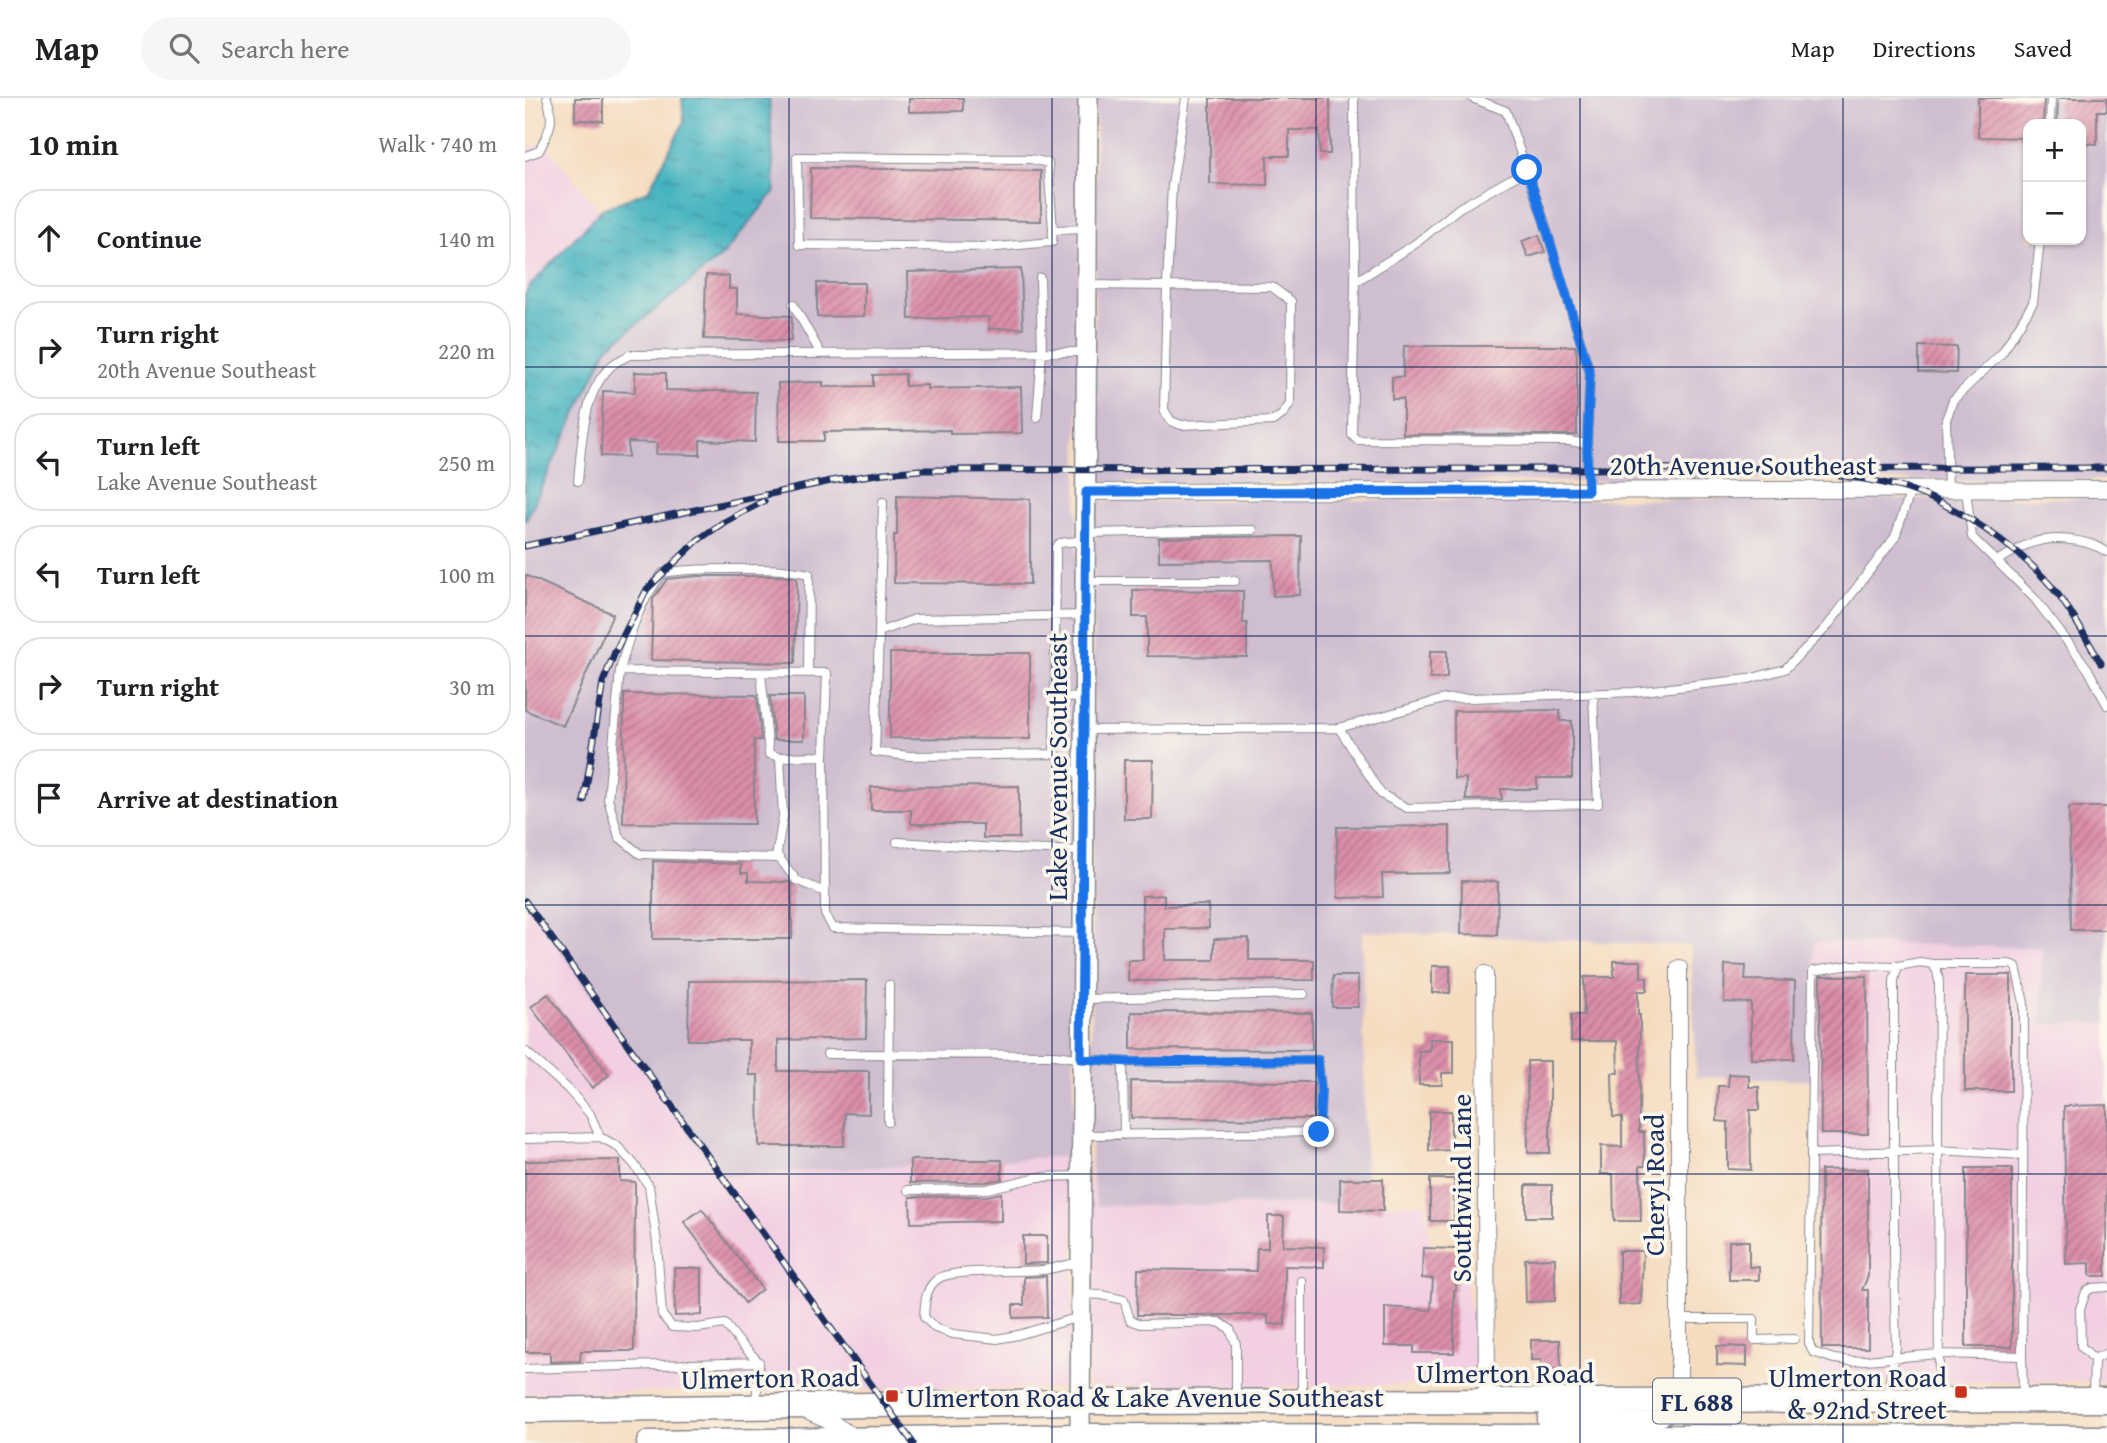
<!DOCTYPE html>
<meta charset="utf-8">
<style>
body{margin:0;font-family:"Gentium Book Plus",serif;background:#f6f6f6;color:#202124}
.controls{position:absolute;right:21px;top:21px;display:grid;overflow:hidden;border-radius:14px;box-shadow:0 2px 5px #0004}
.controls button{width:63px;height:63px;display:grid;place-items:center;padding:0;border:0;border-bottom:2px solid #e0e0e0;background:#fff;color:#202124;font:35px sans-serif}
.stop{position:absolute;width:21px;height:21px;margin:-16px;border:5px solid #1a73e8;border-radius:50%;background:#fff}
.stop.end{background:#1a73e8;border-color:#fff;box-shadow:0 2px 7px #0008}
.list{margin:0;padding:0;list-style:none}
h2{display:flex;justify-content:space-between;align-items:center;height:91px;margin:0;padding:0 28px;font-size:30px}
h2 small{font-size:23px;font-weight:400;color:#757577}
.list li{display:grid;grid-template-columns:46px 1fr auto;gap:21px;align-items:center;box-sizing:border-box;height:98px;margin:0 14px 14px;padding:0 14px;border:2px solid #e0e0e0;border-radius:28px}
.list b{display:block;font-size:26px;white-space:nowrap}
.list p{margin:0;font-size:23px;white-space:nowrap;color:#757577}
.list em{font-size:23px;font-style:normal;color:#757577}
.icon{flex:none;width:38px;height:38px;fill:none;stroke:currentColor;stroke-width:2;stroke-linecap:round;stroke-linejoin:round}
.map{position:relative;flex:none;width:1582px;height:1345px;overflow:hidden}
header{display:flex;align-items:center;gap:42px;box-sizing:border-box;height:98px;padding:0 35px;background:#fff;border-bottom:2px solid #e0e0e0}
header strong{font-size:33px}
nav{display:flex;gap:38px;margin-inline-start:auto;font-size:24px}
.search{width:490px;height:63px;background:#f6f6f6;display:flex;align-items:center;gap:18px;box-sizing:border-box;padding:0 24px;border-radius:38px;color:#757577;font-size:26px}
main{display:flex}
aside{flex:1;background:#fff}
.map>svg:first-child{display:block}
.built{fill:#f2cfe2}
.industrial{fill:#cfbdd0;fill-rule:evenodd}
.water{fill:url(#water-ripples);stroke:#30718f;stroke-width:2}
.building{fill:url(#building-hatch)}
.lines{fill:none;stroke-linecap:round;stroke-linejoin:round}
.service-casing{stroke:#88868e;stroke-width:10}
.minor-casing{stroke:#88868e;stroke-width:18}
.tertiary-casing{stroke:#88868e;stroke-width:22}
.primary-casing{stroke:#88868e;stroke-width:27}
.service{stroke:#fff;stroke-width:8}
.minor{stroke:#fff;stroke-width:16}
.tertiary{stroke:#fff;stroke-width:19}
.primary{stroke:#fff;stroke-width:24}
.rail-casing{stroke:#1b2f5e;stroke-width:7}
.rail{stroke:#fbf7ec;stroke-width:4.5;stroke-dasharray:13;stroke-linecap:butt}
.route{stroke:#1a73e8;stroke-width:9}
.grid{fill:none;stroke:#1b2f5e;stroke-width:2;stroke-opacity:0.55}
.poi-dot{fill:#c8321e;stroke:#fbf7ec;stroke-width:2.5}
.labels{text-anchor:middle;dominant-baseline:central;stroke-width:7;stroke-linejoin:round;paint-order:stroke}
.shield{fill:#fbf7ec;stroke:#5e6b89;stroke-width:2}
.shield-label{font-size:26px;font-weight:bold;fill:#1b2f5e}
.street-label{font-size:28px;fill:#1b2f5e;stroke:#fbf7ec}
.poi-label{font-size:28px;fill:#1b2f5e;stroke:#fbf7ec;text-anchor:end}
</style>
<header>
<strong>Map</strong>
<div class="search"><svg class="icon" aria-label="search" viewBox="0 0 24 24"><circle cx="10" cy="10" r="6"/><path d="M15 15l6 6"/></svg>Search here</div>
<nav><a>Map</a><a>Directions</a><a>Saved</a></nav>
</header>
<main>
<aside>
<h2>10 min<small>Walk · 740 m</small></h2>
<ul class="list">
<li><svg class="icon" aria-label="ahead" viewBox="0 0 24 24"><path d="M12 20V5M6 11l6-6 6 6"/></svg><div><b>Continue</b></div><em>140 m</em></li>
<li><svg class="icon" aria-label="right" viewBox="0 0 24 24"><path d="M7 20v-9h11M14 6l5 5-5 5"/></svg><div><b>Turn right</b><p>20th Avenue Southeast</p></div><em>220 m</em></li>
<li><svg class="icon" aria-label="left" viewBox="0 0 24 24"><path d="M17 20v-9H6M10 6l-5 5 5 5"/></svg><div><b>Turn left</b><p>Lake Avenue Southeast</p></div><em>250 m</em></li>
<li><svg class="icon" aria-label="left" viewBox="0 0 24 24"><path d="M17 20v-9H6M10 6l-5 5 5 5"/></svg><div><b>Turn left</b></div><em>100 m</em></li>
<li><svg class="icon" aria-label="right" viewBox="0 0 24 24"><path d="M7 20v-9h11M14 6l5 5-5 5"/></svg><div><b>Turn right</b></div><em>30 m</em></li>
<li><svg class="icon" aria-label="arrive" viewBox="0 0 24 24"><path d="M6 21V4h12l-3 4 3 4H6"/></svg><div><b>Arrive at destination</b></div></li>
</ul>
</aside>
<div class="map">
<svg width="1582" height="1345" viewBox="0 0 1582 1345">
<defs>
<pattern id="water-ripples" width="26" height="14" patternUnits="userSpaceOnUse" patternTransform="scale(1.75)"><rect width="26" height="14" fill="#45b3c0"/><path d="M2 4q2-2 4 0t4 0M15 11q2-2 4 0t4 0" fill="none" stroke="#39929f"/></pattern>
<pattern id="building-hatch" width="6" height="6" patternUnits="userSpaceOnUse" patternTransform="scale(1.75)"><rect width="6" height="6" fill="#dc8ea9"/><path d="M-1 1l2-2M0 6l6-6M5 7l2-2" fill="none" stroke="#b2748d"/></pattern>
</defs>
<rect width="100%" height="100%" fill="#fbf7ec"/>
<filter id="ink" filterUnits="userSpaceOnUse"><feTurbulence type="fractalNoise" baseFrequency=".0143" numOctaves="2"/><feDisplacementMap in="SourceGraphic" scale="14" xChannelSelector="R" yChannelSelector="G"/><feConvolveMatrix kernelMatrix="1 2 1 2 8 2 1 2 1" color-interpolation-filters="sRGB"/></filter>
<filter id="wash" filterUnits="userSpaceOnUse"><feTurbulence type="fractalNoise" baseFrequency=".00686" numOctaves="4" result="noise"/><feDisplacementMap in="SourceGraphic" scale="28" xChannelSelector="R" yChannelSelector="G"/><feGaussianBlur stdDeviation="1.57" result="paint"/><feColorMatrix in="noise" values="0 0 0 0 0 0 0 0 0 0 0 0 0 0 0 0 0 1.4 0 .05"/><feComposite in="paint" operator="in"/></filter>
<g filter="url(#wash)">
<rect width="100%" height="100%" fill="#f5dcbf"/>
<path class="built" d="M0 48H22L75 114 4 189 0 197Z
M0 804 195 1078 548 1058V1290L0 1295Z
M1289 844 1517 849V926L1582 925V1283L1295 1285Z
M565 1057 572 1108 900 1106 906 1152 936 1159 954 1252V1287L563 1289Z"/>
<path class="industrial" d="M244 0H555L548 1058 195 1078 0 804V424L82 250 197 158 250 93Z
M571 0H1582V382L569 385ZM1503 26H1556V142H1503Z
M1582 400V925L1517 926V850L1289 844 1291 983 1171 979 1166 848 837 833 841 1106 571 1108 566 1058 569 403Z"/>
<path class="water" d="M157 0H244L250 93 197 158 82 250 0 424V197L4 189 77 111 123 93 159 24Z"/>
<g id="blocks">
<path class="building" d="M50 0H78V23L50 22Z
M384 0H438V13L384 14Z
M685 0H805V56H795L794 32H764V58H742V87L685 86Z
M1453 0H1519L1518 26H1503V40L1453 39Z
M1533 0H1582V13H1572V46L1556 45V26H1532Z
M286 70 516 73V123L285 120Z
M1014 137 1020 154 1003 159 997 143Z
M496 171 498 230 464 231V219L384 221 383 174Z
M181 177 204 178V191H212V216L267 218 266 243 179 241Z
M292 185H339V218L292 219Z
M879 248H1050L1052 256V337L878 336V301H867V279H878Z
M1394 248 1432 249 1431 275 1394 274Z
M110 274 141 275V292L231 294 230 344 175 342V357L131 356 132 345 103 344V359L76 358 78 293 110 294Z
M380 276V288L402 287V291L496 289 497 335 425 336V332L299 334V343H254L253 285 298 284V289L348 288V277Z
M372 398 505 401V486L369 485V437H372Z
M776 438 775 497 748 498V462L634 463V440Z
M0 477 88 516 38 628 0 612Z
M172 478H255L272 480 270 565 126 562 128 501 142 481Z
M608 492 718 493V525H722V559L622 558V519H608Z
M905 553H922V580L905 581Z
M365 555H505V641L365 640Z
M99 596 230 597 232 599 236 642H229V726L98 725Z
M245 598H279V642H249Z
M1035 612V623H1047V680H1012V691H976L977 701 941 702V680L929 681V613Z
M599 662H628L627 721H599Z
M494 688V740H458V726H386V712H346V689Z
M1544 709H1582V832H1546Z
M925 728V775L857 776 858 799 813 800 812 729Z
M128 763 216 766V775H223V783L264 784 267 787V841H128Z
M937 783 973 784 972 837 936 836Z
M639 797V808L683 807 684 830 640 831V862H689V841L724 840V862H789V882L603 883V862H618L617 798Z
M1089 863H1116V879L1122 880V893H1113V917H1115L1114 1034H1119L1120 1068H1115L1116 1123H1089L1088 1076H1076V1048L1097 1049V1019H1088L1087 975H1093L1092 943H1046V917H1059V879H1089Z
M1200 867 1221 868 1220 882 1270 883 1269 961H1226V905L1199 904Z
M907 868H925V895H907Z
M1440 877H1486V993H1440Z
M808 878H833V909H807Z
M1295 878H1342L1343 1036H1296Z
M342 882 341 940 253 942V973H344V1016L320 1015 319 1048H234L233 977H224V942H163L164 883Z
M23 896 84 977 67 990 6 909Z
M606 914 787 915V952L606 951Z
M905 941H929V975H917V987H894V953L905 952Z
M1002 963H1025V1055H1003Z
M1204 976 1224 977V989H1234V1012H1225L1226 1072 1203 1071V1024L1192 1023 1193 988H1203Z
M606 983 789 984 788 1021 606 1020Z
M1582 1007 1581 1178H1565V1165L1541 1166 1539 1008Z
M904 1013H926V1052L904 1053Z
M95 1062V1083L110 1084 109 1253H56L55 1263 25 1264V1254H0V1063Z
M385 1062H477V1081L461 1084 385 1085Z
M1441 1070H1487V1249H1441Z
M1343 1071V1178L1337 1192H1343V1250H1297L1296 1072Z
M815 1081H858V1113L815 1112Z
M905 1081H929V1123H905Z
M1001 1087H1027V1119H1001Z
M476 1095V1123L386 1125 385 1099 462 1098Z
M177 1111 237 1191 220 1205 159 1124Z
M743 1118H759L758 1148 799 1149V1169L760 1168V1227L743 1226V1217H612L613 1171 731 1173 732 1150H743Z
M498 1138H522V1165L498 1166Z
M1204 1143H1224V1169H1234V1182H1204Z
M898 1150 932 1151 931 1192H929V1255H889V1248H860V1209L906 1212 908 1181 897 1180Z
M1094 1153H1118L1116 1206 1094 1207Z
M1030 1160V1203L1001 1204 1000 1161Z
M149 1170H177V1217L150 1218Z
M521 1178 522 1219 488 1220V1207H499V1179Z
M1006 1242H1035L1036 1271 1016 1272V1262H1006Z
M1192 1248 1222 1249V1268L1192 1267Z"/>
</g>
</g>
<g filter="url(#ink)">
<use href="#blocks" fill-opacity="0" stroke="#88868e" stroke-width="2"/>
<g class="lines">
<g class="service-casing">
<path id="service" d="M829 0 830 184 827 337 832 342 1044 343 1062 346
M947 0 981 13 1018 120 1065 275 1062 346 1064 393
M1525 26 1526 0
M0 58 14 53C25 31 30 25 22 0
M528 132 527 144 472 149 274 147 272 59 506 61 523 65 528 132 561 131
M830 184 890 146 934 110 1002 72
M561 187 642 188 639 312 646 323 656 327 748 323 757 317 765 306 766 203 747 189 642 188 647 87 661 0
M268 206 296 256
M512 320 517 254 515 180
M53 383C57 346 57 290 90 265 94 262 100 260 104 257L561 254
M1423 392 1421 322 1428 302 1477 255 1508 205 1515 142
M1441 392 1447 439 1510 501 1563 571 1582 607
M560 435 728 432
M1471 463C1481 458 1491 452 1501 447 1524 437 1561 440 1582 454
M560 483H710
M354 534 358 404
M95 573C104 537 114 504 138 475 161 471 183 471 205 471 232 471 258 470 284 476L283 575
M236 575 244 656 255 659
M530 599 559 600
M814 630 856 696 882 710 1073 706 1068 596
M559 632 814 630 919 601 1109 594 1224 581 1260 571 1301 530 1370 439 1386 392
M529 656 385 658 350 654 354 534 390 521 560 517
M299 658 255 659 258 718 251 760 115 756 94 739 83 701 95 573 302 575 299 658 300 816 308 830 558 835
M556 677 536 665 529 652 531 460V449L535 445 561 442
M372 744 492 751 558 753
M252 757 271 782 300 794
M1407 866H1484L1491 868 1499 905V920L1497 1258
M1373 868 1326 867 1288 873 1284 1246 1288 1254 1309 1261 1328 1263 1414 1256 1497 1258 1498 1299
M557 901 779 896
M0 953 43 991 65 1016 75 1039
M302 956 530 957C614 970 708 963 793 962L796 993 794 1034 559 1037
M598 964 599 1037
M363 1024 364 887
M0 1041 75 1039 92 1048 109 1066 124 1088 132 1145 137 1217 147 1229 172 1230 200 1226 216 1246 234 1264
M1287 1056 1413 1052 1498 1057
M383 1092 462 1091 513 1079 556 1078
M554 1165C541 1166 528 1171 517 1172 496 1174 429 1171 414 1180 400 1189 400 1204 399 1219L410 1230 428 1236 472 1241 493 1237 554 1219
M556 1196 577 1197 599 1202 605 1222 616 1226 694 1224 705 1231 711 1246V1302
M1154 1221H1229V1242L1269 1241
M1569 1261 1582 1255
M0 1271 234 1264 231 1306
M1568 1299 1569 1261 1556 1248 1555 1211 1561 1194 1567 1190 1582 1189
M1362 1300 1371 1250 1369 1156V882L1373 868 1395 864 1407 866 1412 873 1414 883 1413 1022 1414 1298
M777 1302V1183"/>
</g>
<g class="minor-casing">
<path id="minor" d="M561 394 1582 391
M1154 870V1303
M960 876 962 1304
M279 1312 304 1323 330 1340"/>
</g>
<g class="tertiary-casing">
<path id="tertiary" d="M555 1338 563 0"/>
</g>
<g class="primary-casing">
<path id="primary" d="M0 1312 556 1304 1582 1302
M1025 1322 1116 1321 1131 1318 1149 1307
M124 1345 555 1338 1582 1340"/>
</g>
<use href="#service" class="service"/>
<use href="#minor" class="minor"/>
<use href="#tertiary" class="tertiary"/>
<use href="#primary" class="primary"/>
<g class="rail-casing">
<path id="rail" d="M1315 377C1337 381 1367 385 1388 393 1431 408 1489 447 1520 481 1543 506 1559 537 1576 565
M0 448 306 383 359 375 395 372 1582 370
M59 703 78 584 90 554 122 491 173 442 199 424 239 403
M0 803 388 1345"/>
</g>
<use href="#rail" class="rail"/>
</g>
</g>
<g class="lines" filter="url(#ink)">
<path class="route" d="M794 1034 796 993 793 962 605 964 556 961 561 394 1063 393 1062 346 1065 275 1018 120 1002 72"/>
</g>
<path class="grid" d="M264 0V1345M527 0V1345M791 0V1345M1055 0V1345M1318 0V1345M0 269H1582M0 538H1582M0 807H1582M0 1076H1582"/>
<g class="poi-dot">
<rect x="1429" y="1287" width="14" height="14" rx="3.5"/>
<rect x="360" y="1291" width="14" height="14" rx="3.5"/>
</g>
<g class="labels">
<rect class="shield" x="1128" y="1280.5" width="88" height="45" rx="5"/>
<g class="shield-label">
<text x="1172" y="1303">FL 688</text>
</g>
<g class="street-label">
<text x="1218" y="366">20th Avenue Southeast</text>
<text transform="translate(531 669) rotate(-90)">Lake Avenue Southeast</text>
<text transform="translate(1128 1087) rotate(-90)">Cheryl Road</text>
<text transform="translate(935 1090) rotate(-90)">Southwind Lane</text>
<text x="980" y="1274">Ulmerton Road</text>
<text transform="translate(245 1279) rotate(-1)">Ulmerton Road</text>
</g>
<g class="poi-label">
<text x="1422" y="1278">Ulmerton Road<tspan x="1422" dy="32">&amp; 92nd Street</tspan></text>
<text x="381" y="1298" text-anchor="start">Ulmerton Road &amp; Lake Avenue Southeast</text>
</g>
</g>
</svg>
<div class="controls">
<button>+</button>
<button>−</button>
</div>
<div class="stop" style="left:1002px;top:72px"></div>
<div class="stop end" style="left:794px;top:1034px"></div>
</div>
</main>
